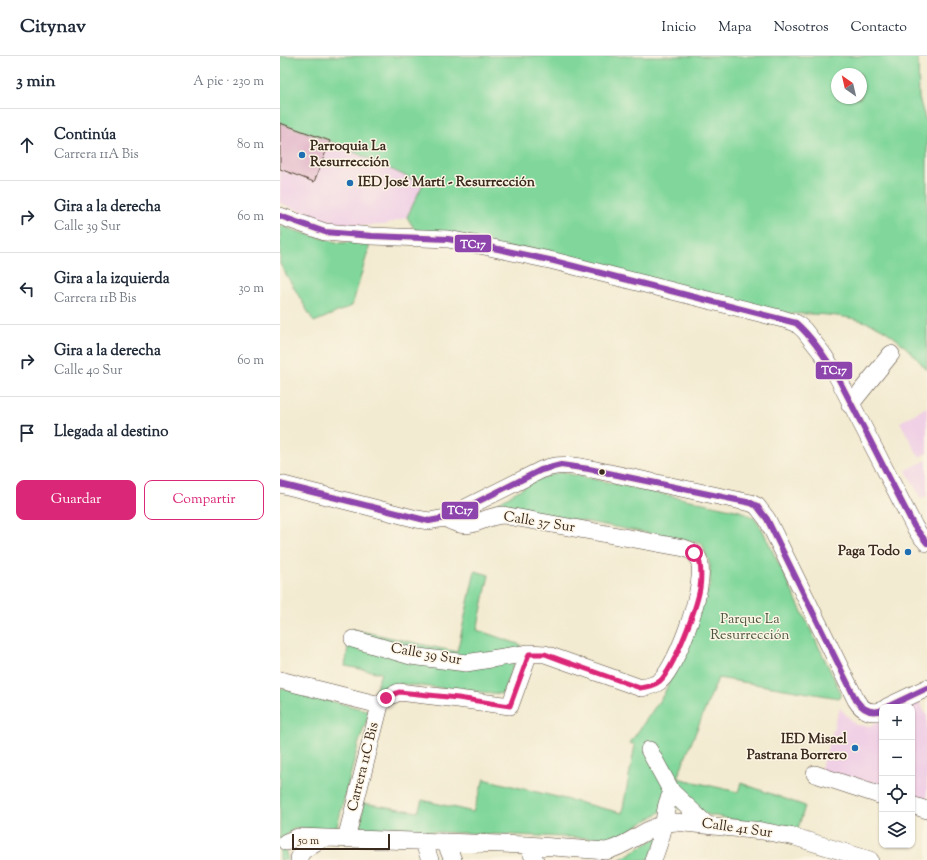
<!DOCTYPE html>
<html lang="es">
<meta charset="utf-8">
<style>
body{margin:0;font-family:"Sorts Mill Goudy",serif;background:#f6f6f7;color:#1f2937}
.controls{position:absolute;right:12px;bottom:12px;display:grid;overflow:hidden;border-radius:8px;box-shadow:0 1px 3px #0004}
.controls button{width:36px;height:36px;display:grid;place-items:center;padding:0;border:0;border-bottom:1px solid #e0e1e3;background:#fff;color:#1f2937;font:20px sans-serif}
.compass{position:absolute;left:551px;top:12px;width:36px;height:36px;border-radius:50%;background:#fff;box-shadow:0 1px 3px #0004;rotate:326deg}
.scale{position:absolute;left:12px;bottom:10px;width:98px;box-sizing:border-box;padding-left:4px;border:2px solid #3b2a1e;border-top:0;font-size:11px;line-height:14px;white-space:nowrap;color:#3b2a1e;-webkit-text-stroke:3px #fcf5e5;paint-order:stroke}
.stop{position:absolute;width:12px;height:12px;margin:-9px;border:3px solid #db2777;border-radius:50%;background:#fff}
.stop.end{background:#db2777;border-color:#fff;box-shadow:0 1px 4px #0008}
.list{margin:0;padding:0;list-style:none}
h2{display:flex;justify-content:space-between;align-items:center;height:52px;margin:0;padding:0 16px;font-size:17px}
h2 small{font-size:13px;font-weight:400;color:#747a83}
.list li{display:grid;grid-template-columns:26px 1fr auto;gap:12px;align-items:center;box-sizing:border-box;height:72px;padding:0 16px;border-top:1px solid #e0e1e3}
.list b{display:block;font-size:15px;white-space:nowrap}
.list p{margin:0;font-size:13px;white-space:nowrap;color:#747a83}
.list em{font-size:13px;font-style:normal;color:#747a83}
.actions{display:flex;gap:8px;padding:12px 16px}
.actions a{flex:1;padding:9px 0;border:1px solid #db2777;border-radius:8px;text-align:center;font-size:14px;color:#db2777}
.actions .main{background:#db2777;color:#fff}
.icon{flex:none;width:22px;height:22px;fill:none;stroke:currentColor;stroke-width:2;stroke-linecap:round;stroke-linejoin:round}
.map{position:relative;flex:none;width:647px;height:804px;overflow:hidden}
header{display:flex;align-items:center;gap:24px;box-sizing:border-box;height:56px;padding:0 20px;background:#fff;border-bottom:1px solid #e0e1e3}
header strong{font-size:19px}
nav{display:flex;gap:22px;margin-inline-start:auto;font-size:14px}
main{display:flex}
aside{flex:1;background:#fff}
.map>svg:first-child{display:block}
.built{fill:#f0d0e5}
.green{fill:#81d79b;stroke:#5e805c;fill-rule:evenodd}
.building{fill:#e0b0c7}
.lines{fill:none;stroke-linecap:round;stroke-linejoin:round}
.minor-casing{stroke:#574739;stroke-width:18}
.minor{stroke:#fff;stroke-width:17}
.bus-1-casing{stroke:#fcf5e5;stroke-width:9}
.bus-1{stroke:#8e44ad;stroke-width:6}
.route{stroke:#db2777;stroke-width:5}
.poi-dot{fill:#1f6fb2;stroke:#fcf5e5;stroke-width:1.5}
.bus-dot{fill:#3b2a1e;stroke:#fcf5e5;stroke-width:1.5}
.labels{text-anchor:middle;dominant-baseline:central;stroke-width:3;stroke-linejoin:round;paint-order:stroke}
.poi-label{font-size:14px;font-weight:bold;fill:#3b2a1e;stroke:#fcf5e5;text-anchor:start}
.street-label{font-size:14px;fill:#3b2a1e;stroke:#fcf5e5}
.park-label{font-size:14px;fill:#4c553d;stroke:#fcf5e5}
.line-badge{stroke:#fcf5e5;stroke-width:1.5}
.badge-label{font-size:11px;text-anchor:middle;font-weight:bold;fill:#fff}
</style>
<header>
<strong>Citynav</strong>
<nav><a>Inicio</a><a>Mapa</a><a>Nosotros</a><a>Contacto</a></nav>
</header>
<main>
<aside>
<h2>3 min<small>A pie · 230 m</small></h2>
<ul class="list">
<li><svg class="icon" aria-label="ahead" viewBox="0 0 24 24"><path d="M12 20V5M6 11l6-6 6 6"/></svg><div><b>Continúa</b><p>Carrera 11A Bis</p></div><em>80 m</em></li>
<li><svg class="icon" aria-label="right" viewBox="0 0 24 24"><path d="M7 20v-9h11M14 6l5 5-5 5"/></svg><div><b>Gira a la derecha</b><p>Calle 39 Sur</p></div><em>60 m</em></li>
<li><svg class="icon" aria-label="left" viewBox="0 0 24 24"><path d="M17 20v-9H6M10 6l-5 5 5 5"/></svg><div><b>Gira a la izquierda</b><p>Carrera 11B Bis</p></div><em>30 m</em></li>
<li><svg class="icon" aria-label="right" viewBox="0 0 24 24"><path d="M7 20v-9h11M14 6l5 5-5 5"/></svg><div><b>Gira a la derecha</b><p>Calle 40 Sur</p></div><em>60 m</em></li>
<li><svg class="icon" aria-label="arrive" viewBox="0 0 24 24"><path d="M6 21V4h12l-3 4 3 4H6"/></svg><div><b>Llegada al destino</b></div></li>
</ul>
<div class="actions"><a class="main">Guardar</a><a>Compartir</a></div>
</aside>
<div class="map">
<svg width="647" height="804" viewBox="0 0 647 804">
<rect width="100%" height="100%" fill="#fcf5e5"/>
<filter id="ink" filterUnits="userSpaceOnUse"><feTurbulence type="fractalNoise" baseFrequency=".025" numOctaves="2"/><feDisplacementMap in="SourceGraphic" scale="8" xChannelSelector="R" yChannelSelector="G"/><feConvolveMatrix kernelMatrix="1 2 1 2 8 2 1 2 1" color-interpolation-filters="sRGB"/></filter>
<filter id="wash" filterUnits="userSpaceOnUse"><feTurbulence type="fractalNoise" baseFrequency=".012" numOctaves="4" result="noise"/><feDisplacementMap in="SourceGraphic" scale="16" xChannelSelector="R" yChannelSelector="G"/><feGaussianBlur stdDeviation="0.9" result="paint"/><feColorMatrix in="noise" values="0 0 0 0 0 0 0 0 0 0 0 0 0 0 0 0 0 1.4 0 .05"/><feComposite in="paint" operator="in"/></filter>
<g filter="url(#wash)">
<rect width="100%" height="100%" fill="#f3ebd1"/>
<path class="built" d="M50 85 143 128 127 161 105 169 67 170 46 165 0 147V113L34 126Z
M647 351V397L639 401 620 366Z
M647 404V440L641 443 626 414Z
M639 645 647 660V748L632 743V651H627Z
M560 652 576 669 590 670 602 664V734L540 715Z"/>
<path class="green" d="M0 0H638L639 42 647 69V314C635 300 623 287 607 276 583 259 536 257 508 258L135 174 127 161 143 128 50 85 0 67ZM557 18H581V42H557Z
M0 169 16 175 60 187 91 185 72 250 34 266 0 208Z
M281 416 460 455 474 462 482 473 561 637 559 642 438 622 397 722 458 736 461 727 525 750 517 776 389 751 335 783 81 773 83 747 138 756 142 744 193 756 204 723 342 757 355 689 350 687 384 638 430 529V509L422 487 226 451 207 453 258 423Z
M195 515 209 519 197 574 241 589 222 638 121 628C110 629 102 632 94 639L101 617 65 610 71 573 177 596Z
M0 632 90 655 79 686 56 774 15 772 2 783 8 804H0Z
M381 779 373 804H339Z"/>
<g id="blocks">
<path class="building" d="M0 67 50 85 34 126 0 113Z"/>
</g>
</g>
<g filter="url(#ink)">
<use href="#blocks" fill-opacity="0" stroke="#574739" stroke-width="1"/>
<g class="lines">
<g class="minor-casing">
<path id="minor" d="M0 160 45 176 92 180 168 183 204 190 274 205 503 263 516 267 524 274 542 297 556 318 634 470 639 478 647 487
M570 349 611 298
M0 428 137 463 149 465 165 462 261 414C279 406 297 410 316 414L471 447 477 450 487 463 576 644C582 654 591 659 602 654
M73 583 131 600 186 607 249 597 265 598 361 632C367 631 375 629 380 625 398 609 429 523 418 502 415 496 410 494 404 492L223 459C198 461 192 478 165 462
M0 624 100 649
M607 651 647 632
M369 694 392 736 426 768
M535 718 602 740
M632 749 647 754
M66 783 100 649 106 642 119 636 178 643 230 650 249 597
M143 785 150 804
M6 786 18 781 247 789 326 795C343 791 356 780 371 773 379 769 387 767 395 766L482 775 515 781 590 804
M165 786 173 804
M247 789 255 804
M19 804C19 793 36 787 44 782
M373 804C377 792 383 779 384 767 386 753 385 750 392 736"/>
</g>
<use href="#minor" class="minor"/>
<g class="bus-1-casing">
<path id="bus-1" d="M0 160 45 176 92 180 168 183 204 190 274 205 516 267C532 281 544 300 556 318L634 470 647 487
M0 428 149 465 165 462 261 414 281 409 309 413 471 447 477 450 487 463 576 644C583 654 591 658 602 654
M607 651 647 632"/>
</g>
<use href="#bus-1" class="bus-1"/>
</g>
</g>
<g class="lines" filter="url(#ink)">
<path class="route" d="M106 642 119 636 178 642 230 650 249 598H265L281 604 360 632C367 631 375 629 380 625 394 612 417 551 420 532 421 525 421 514 420 507 419 503 417 500 414 497"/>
</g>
<g class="poi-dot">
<circle cx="22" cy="99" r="4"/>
<circle cx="70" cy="127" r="4"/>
<circle cx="628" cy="496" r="4"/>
<circle cx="575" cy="692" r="4"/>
</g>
<circle class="bus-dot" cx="322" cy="416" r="3.5"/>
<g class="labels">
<g class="poi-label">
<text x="30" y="91">Parroquia La<tspan x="30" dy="16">Resurrección</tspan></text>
<text x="78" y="127">IED José Martí - Resurrección</text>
<text x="620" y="496" text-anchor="end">Paga Todo</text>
<text x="567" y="684" text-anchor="end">IED Misael<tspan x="567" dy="16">Pastrana Borrero</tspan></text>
</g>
<g class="street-label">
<text transform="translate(259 467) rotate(9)">Calle 37 Sur</text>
<text transform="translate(146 599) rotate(10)">Calle 39 Sur</text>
<text transform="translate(84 711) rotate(-76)">Carrera 11C Bis</text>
<text transform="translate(457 773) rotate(8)">Calle 41 Sur</text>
</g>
<g class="park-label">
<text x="470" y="564">Parque La<tspan x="470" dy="16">Resurrección</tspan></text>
</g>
</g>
<g class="line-badge">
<rect x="174" y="178" width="38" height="19" rx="4" fill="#8e44ad"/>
<rect x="535" y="305" width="38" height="19" rx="4" fill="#8e44ad"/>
<rect x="161" y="445" width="38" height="19" rx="4" fill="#8e44ad"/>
</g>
<g class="badge-label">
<text x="193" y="192">TC17</text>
<text x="554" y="318">TC17</text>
<text x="180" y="458">TC17</text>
</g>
</svg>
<div class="controls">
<button>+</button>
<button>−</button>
<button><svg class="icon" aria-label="locate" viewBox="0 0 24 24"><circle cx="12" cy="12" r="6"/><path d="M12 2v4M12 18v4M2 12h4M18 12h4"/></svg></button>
<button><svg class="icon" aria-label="layers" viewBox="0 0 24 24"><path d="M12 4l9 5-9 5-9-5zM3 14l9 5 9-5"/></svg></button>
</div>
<svg class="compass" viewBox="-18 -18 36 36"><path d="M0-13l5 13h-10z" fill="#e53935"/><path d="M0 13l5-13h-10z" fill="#747a83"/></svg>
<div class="scale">50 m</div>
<div class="stop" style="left:414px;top:497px"></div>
<div class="stop end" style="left:106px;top:642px"></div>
</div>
</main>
